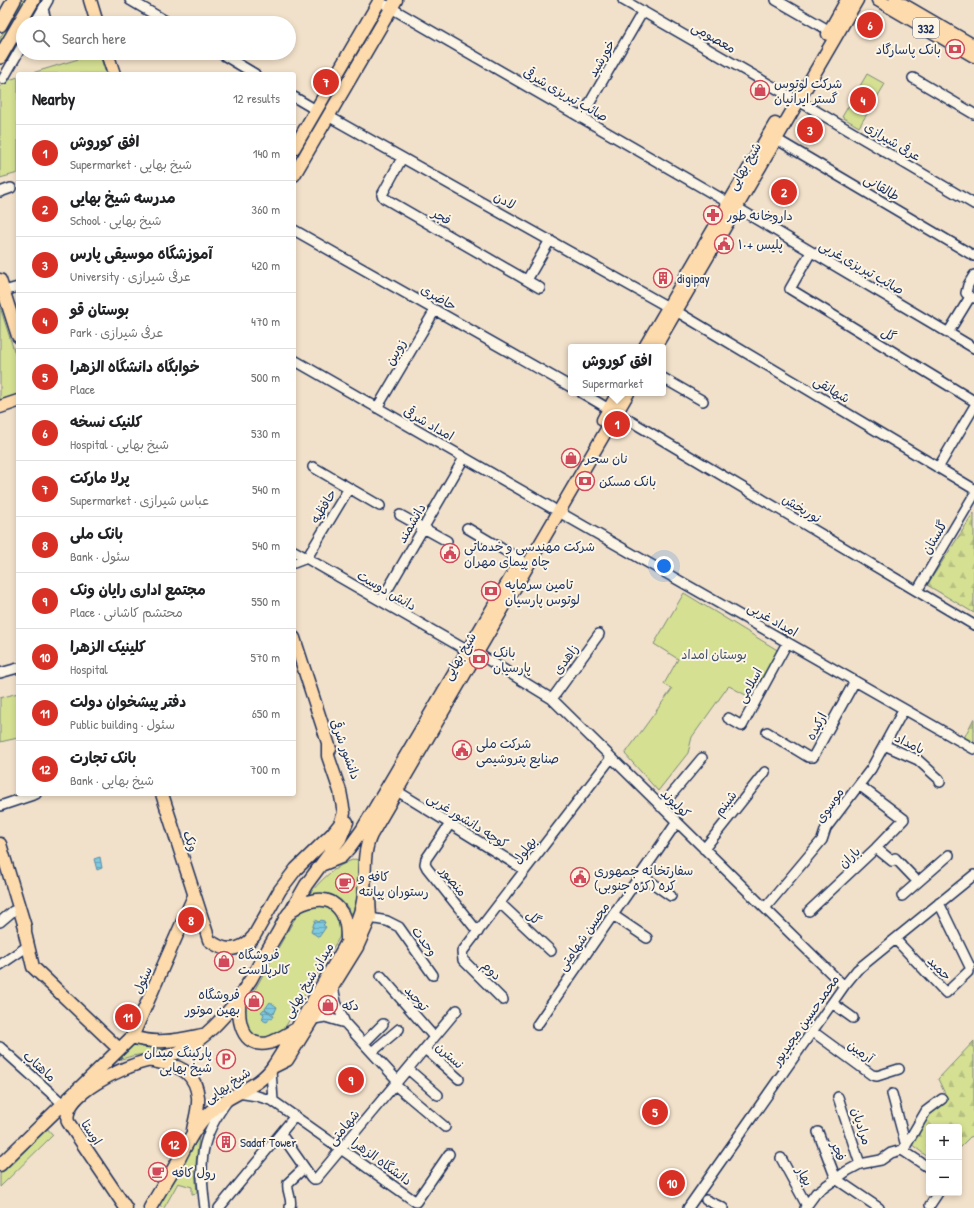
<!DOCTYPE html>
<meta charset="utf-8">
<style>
body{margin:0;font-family:"Patrick Hand","Playpen Sans Arabic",sans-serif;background:#f6f6f6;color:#202124}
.controls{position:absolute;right:12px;bottom:12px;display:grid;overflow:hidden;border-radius:4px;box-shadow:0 2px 6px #0003}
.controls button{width:36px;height:36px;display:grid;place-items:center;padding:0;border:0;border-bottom:1px solid #e0e0e0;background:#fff;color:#202124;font:20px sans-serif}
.you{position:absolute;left:664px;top:566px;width:14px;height:14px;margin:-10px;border:3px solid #fff;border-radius:50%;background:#1a73e8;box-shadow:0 0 0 6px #1a73e833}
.badge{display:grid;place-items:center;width:26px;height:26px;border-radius:50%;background:#d93025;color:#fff;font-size:13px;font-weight:700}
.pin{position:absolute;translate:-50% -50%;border:2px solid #fff;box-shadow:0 1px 4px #0006}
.popup{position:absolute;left:568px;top:344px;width:98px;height:52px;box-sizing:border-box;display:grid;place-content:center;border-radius:4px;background:#fff;filter:drop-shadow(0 1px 3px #0005);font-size:13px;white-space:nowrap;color:#757577}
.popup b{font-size:15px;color:#202124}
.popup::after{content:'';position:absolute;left:50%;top:100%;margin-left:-8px;border:8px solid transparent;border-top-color:#fff}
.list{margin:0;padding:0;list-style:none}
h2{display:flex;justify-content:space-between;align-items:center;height:52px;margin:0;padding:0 16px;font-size:17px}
h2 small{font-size:13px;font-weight:400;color:#757577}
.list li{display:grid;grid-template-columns:26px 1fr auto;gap:12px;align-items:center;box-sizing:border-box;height:56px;padding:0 16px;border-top:1px solid #e0e0e0}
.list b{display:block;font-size:15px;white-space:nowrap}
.list p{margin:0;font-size:13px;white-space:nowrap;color:#757577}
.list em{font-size:13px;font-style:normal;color:#757577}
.icon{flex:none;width:22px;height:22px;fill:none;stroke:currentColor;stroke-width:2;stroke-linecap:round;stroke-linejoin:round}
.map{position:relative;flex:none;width:974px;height:1208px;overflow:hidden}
.search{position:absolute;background:#fff;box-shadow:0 2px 6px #0003;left:16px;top:16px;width:280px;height:44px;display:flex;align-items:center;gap:10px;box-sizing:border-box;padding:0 14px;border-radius:22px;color:#757577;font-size:15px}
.panel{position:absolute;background:#fff;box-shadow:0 2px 6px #0003;left:16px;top:72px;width:280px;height:724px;border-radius:4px}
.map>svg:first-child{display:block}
.green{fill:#d5e093;stroke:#788878}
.forest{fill:url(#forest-firs);stroke:#788878}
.water{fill:url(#water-rules);stroke:#578bab}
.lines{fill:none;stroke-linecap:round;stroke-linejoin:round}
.minor-casing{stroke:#1b2f5e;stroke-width:12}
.major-casing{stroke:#1b2f5e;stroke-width:15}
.highway-casing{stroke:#1b2f5e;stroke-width:16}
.minor{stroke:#fcf5e5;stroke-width:9}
.major{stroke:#fedbac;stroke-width:12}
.highway{stroke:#fedbac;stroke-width:13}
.labels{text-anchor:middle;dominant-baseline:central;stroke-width:4;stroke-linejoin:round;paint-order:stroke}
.shield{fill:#fcf5e5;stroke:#5e6a86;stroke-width:1}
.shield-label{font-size:12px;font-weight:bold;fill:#1b2f5e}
.street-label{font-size:13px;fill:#1b2f5e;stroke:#fcf5e5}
.poi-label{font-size:13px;fill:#1b2f5e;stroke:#fcf5e5;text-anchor:start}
.park-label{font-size:13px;fill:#405269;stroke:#fcf5e5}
</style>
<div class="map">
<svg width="974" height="1208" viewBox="0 0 974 1208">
<defs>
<pattern id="forest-firs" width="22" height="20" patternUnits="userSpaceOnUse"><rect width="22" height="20" fill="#d5e093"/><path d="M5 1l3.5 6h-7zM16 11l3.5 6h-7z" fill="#b6c081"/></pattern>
<pattern id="water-rules" width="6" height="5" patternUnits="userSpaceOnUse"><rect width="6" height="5" fill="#7fc9df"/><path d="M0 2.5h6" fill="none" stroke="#67a4b8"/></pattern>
</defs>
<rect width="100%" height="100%" fill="#f2e1ca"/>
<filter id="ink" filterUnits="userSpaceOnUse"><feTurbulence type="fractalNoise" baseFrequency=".025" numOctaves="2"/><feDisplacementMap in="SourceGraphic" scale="8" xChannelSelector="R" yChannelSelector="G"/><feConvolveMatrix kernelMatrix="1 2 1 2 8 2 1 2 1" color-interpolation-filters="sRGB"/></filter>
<g filter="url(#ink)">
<path class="green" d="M98 53H99L106 74H29Z
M867 74 885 84 859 127 842 117Z
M18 77V173L0 178V88L3 82Z
M0 307 18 363V394L0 400Z
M684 593 779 651 753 699 729 686 727 688 692 737 688 753 658 791 625 754 672 689 664 684 678 659 654 644Z
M18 693V738L0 742V698Z
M355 859 360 861 361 866 357 902 353 916C343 896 328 890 307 897 320 881 334 866 355 859Z
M314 905C334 905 345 919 339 938L284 1029 273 1037 258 1038 254 1035 250 1031 245 1020 246 1005 294 920 304 909Z
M189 1041 169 1050 132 1056 118 1060 134 1043Z
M45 1126 53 1135 0 1187V1170Z
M199 1137 195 1171 197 1193 192 1194V1187L178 1183 164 1208 158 1206Z"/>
<path class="forest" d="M22 0H28L0 47V38Z
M974 513V613L927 585Z
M974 718V743L964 738Z
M974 1041V1136L970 1137 959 1148V1127H929V1158L911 1144 933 1110 948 1100 938 1079Z"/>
<path class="water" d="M100 857 102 868 97 870 94 859Z
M315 920 319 922 321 920 324 921 325 923 323 925 326 927 319 937 311 932Z
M270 1002 277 1007 274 1014 265 1009Z
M264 1009 274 1016 272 1019 270 1018 267 1022 264 1021 262 1019 264 1014 261 1012Z"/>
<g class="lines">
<g class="minor-casing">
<path id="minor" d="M130 0 169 23
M623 0 791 97
M776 0 830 31
M386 5 729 203 974 348
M43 9 47 23
M35 23 48 0
M220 53 255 74
M913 78 974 114
M3 79 23 44
M294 97 316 110
M799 101 974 204
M328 116 668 307
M581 118 643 11
M776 139 974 256
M402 158 383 193 382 195 384 198 540 288
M0 192 11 188
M294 230 571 387
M811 252 790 289 974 401
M974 275 968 285 966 293 970 297 974 298
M527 280 550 240
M4 291 18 287
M676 311 974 489
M948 333 970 297
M294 360 552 508
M663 378 703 401
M582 393 609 409
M377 408 435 310
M617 413 974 625
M313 467 380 506
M938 468 974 407
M559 512 974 749
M400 515 447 541
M467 528 521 560
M294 551 468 651
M294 563 307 558 349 488
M917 591 974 495
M381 601 464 458
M477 653 552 699 844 986
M0 673 18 668
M552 699 599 634
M728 718 742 726 787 643
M767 732 808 757H813L855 681
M884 745 918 760 939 779 940 782
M397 791 525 870
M0 806 36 794
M661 807 702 758
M450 824 426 859 425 864 427 868 478 932
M876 848 892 861 895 858 918 882
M704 849 765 772
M641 875 671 896
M902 896 949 855
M500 903 551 951
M939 903 970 967
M765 908 822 840 826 828 871 769 904 709
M809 911 876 848 904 819 859 785
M613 915 647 938
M370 918 387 921 399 927 433 975
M0 922 13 911
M895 939 946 993 968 972
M0 965 28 946
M381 976 434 1037
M333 986 336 1002 345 1023 398 1081
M503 1000 463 960 462 952 611 758
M832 1003 853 1018
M314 1019 325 1017 345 1023
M537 1025 677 822
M812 1031 872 1075 877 1076 899 1069
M364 1043 383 1024
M0 1047 63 1104
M425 1049 459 1079
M372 1052 399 1029
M408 1069 438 1095
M271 1070 273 1101
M395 1085 445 1127
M238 1093 257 1096 273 1101 416 1202 449 1154
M892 1094 906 1146
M838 1097 860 1164
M818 1132 836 1179
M281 1134 311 1177 313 1179H316L457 1010
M902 1150 929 1168
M781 1158 807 1206
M836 1179 879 1208
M706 1200 723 1208
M930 1205 938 1193
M290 1207C293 1199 286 1191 288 1183L304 1168
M205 1208C199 1161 199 1139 228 1100
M219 1208 295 1116
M688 1208 844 986 857 970 974 875
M805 1208 816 1193 847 1171 860 1164 881 1160 891 1153 902 1150 905 1147 926 1111 942 1099"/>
</g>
<g class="major-casing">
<path id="major" d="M90 0 97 23
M878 0 974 56
M895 0 974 46
M828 34 847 0
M107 53 114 74
M294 148 380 0
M294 175 396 0
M0 280 18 336
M645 347 775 124
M655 347 857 0
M0 407 18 401
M603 420 618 393
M294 638 330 749
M162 794 209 940C225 953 241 952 254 936L280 890 296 869 332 834 340 824 344 813 340 791 328 756V743
M0 844 25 927V933L33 967 119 1049
M321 865 341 857 349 848 362 830 517 567
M290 913 306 885 340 839 347 822
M296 1029C287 1034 278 1040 269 1043 241 1049 237 1018 240 998 242 992 247 985 251 979 259 964 268 949 277 934 281 928 284 919 289 913 298 903 319 896 331 902 345 911 347 924 347 939
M132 1037C157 1045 177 1040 202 1035
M154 1059C163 1057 172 1055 181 1051 205 1039 224 1017 241 996
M273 1067 287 1060 357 947 370 918 369 898 368 894
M0 1165 132 1037 194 896
M126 1208 68 1122C61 1094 125 1066 147 1061 151 1060 157 1062 162 1063 182 1066 196 1075 198 1097 199 1108 195 1119 193 1130
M150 1208C159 1192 169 1177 178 1161 187 1143 196 1125 211 1111 230 1093 260 1088 274 1065 293 1036 310 1006 327 977 340 954 355 932 362 906 368 883 360 858 371 835L628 393"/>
</g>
<g class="highway-casing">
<path id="highway" d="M0 25 14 0
M0 57 33 0"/>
</g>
<use href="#minor" class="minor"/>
<use href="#major" class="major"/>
<use href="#highway" class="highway"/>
</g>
</g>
<defs>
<g id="bank-ring" transform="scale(1)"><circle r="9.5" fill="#fcf5e5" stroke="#d1495b" stroke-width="1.5"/><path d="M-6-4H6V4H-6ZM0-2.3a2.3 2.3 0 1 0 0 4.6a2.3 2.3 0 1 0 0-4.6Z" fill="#d1495b"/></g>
<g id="shop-ring" transform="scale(1)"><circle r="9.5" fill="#fcf5e5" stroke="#d1495b" stroke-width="1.5"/><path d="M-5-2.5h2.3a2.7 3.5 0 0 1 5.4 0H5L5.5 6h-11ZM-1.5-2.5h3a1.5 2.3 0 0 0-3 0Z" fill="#d1495b"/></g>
<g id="pharmacy-ring" transform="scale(1)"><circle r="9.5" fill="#fcf5e5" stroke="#d1495b" stroke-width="1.5"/><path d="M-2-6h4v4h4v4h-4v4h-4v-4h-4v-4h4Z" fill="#d1495b"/></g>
<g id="civic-ring" transform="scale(1)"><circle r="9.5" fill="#fcf5e5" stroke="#d1495b" stroke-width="1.5"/><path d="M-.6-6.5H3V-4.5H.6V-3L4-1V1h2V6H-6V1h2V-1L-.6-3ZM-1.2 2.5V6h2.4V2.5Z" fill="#d1495b"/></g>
<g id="building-ring" transform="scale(1)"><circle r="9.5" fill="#fcf5e5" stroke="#d1495b" stroke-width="1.5"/><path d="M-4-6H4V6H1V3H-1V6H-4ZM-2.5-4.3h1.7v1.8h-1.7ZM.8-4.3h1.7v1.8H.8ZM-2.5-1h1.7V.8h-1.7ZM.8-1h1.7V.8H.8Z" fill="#d1495b"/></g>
<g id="cafe-ring" transform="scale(1)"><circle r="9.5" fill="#fcf5e5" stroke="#d1495b" stroke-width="1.5"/><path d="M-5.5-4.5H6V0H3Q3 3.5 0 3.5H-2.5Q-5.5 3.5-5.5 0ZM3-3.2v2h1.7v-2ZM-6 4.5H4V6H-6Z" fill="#d1495b"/></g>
<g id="parking-ring" transform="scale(1)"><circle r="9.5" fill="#fcf5e5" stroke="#d1495b" stroke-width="1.5"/><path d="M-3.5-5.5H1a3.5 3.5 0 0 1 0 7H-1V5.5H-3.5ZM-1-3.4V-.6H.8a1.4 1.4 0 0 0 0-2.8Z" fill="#d1495b"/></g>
</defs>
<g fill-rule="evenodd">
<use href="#bank-ring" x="955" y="49"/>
<use href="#shop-ring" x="760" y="90"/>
<use href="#pharmacy-ring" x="713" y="215"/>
<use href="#civic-ring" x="724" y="244"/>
<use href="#building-ring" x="663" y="278"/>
<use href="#shop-ring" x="571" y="458"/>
<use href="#bank-ring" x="585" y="481"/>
<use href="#civic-ring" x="450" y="553"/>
<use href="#bank-ring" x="491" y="591"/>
<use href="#bank-ring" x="479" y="659"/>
<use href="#civic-ring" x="462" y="750"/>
<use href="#civic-ring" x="580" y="877"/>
<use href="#cafe-ring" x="345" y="883"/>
<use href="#shop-ring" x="224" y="961"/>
<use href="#shop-ring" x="254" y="1001"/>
<use href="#shop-ring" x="328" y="1005"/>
<use href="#parking-ring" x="226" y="1059"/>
<use href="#building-ring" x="226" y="1142"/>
<use href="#cafe-ring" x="158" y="1172"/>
</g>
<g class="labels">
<rect class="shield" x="913" y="18" width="26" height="20" rx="3"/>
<g class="shield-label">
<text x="926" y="28">332</text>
</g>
<g class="street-label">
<text transform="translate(714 37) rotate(30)">معصومی</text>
<text transform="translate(601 58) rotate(-60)">خورشید</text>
<text transform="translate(566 94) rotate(30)">صائب تبریزی شرقی</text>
<text transform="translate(893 141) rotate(31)">عرفی شیرازی</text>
<text transform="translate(744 166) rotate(-60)">شیخ بهایی</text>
<text transform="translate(882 187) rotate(31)">طالقانی</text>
<text transform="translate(505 200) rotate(29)">لادن</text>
<text transform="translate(442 216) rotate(30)">فجر</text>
<text transform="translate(862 267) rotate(30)">صائب تبریزی غربی</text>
<text transform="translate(439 297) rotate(30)">حاضری</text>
<text transform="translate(889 334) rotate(31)">گل</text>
<text transform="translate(395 352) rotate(-60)">زوبین</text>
<text transform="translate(832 389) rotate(31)">شهانقی</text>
<text transform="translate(429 423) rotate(30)">امداد شرقی</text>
<text transform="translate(323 506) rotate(-59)">حافظیه</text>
<text transform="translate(802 508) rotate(31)">نوربخش</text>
<text transform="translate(411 523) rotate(-60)">دانشمند</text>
<text transform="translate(934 537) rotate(-59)">گلستان</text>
<text transform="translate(387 590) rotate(30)">دانش دوست</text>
<text transform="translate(773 619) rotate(30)">امداد غربی</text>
<text transform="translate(459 656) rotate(-60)">شیخ بهایی</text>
<text transform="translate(565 659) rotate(-54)">زاهدی</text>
<text transform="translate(749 685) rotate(-61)">اسلامی</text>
<text transform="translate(816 726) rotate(-62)">ارکیده</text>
<text transform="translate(910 743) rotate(26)">بامداد</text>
<text transform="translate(346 749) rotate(70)">دانشور شرقی</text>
<text transform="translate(676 803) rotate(44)">کولیوند</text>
<text transform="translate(725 803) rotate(-52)">شبنم</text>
<text transform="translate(829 805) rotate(-55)">موسوی</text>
<text transform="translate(468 820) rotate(32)">کوچه دانشور غربی</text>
<text transform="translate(191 841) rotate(72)">ونک</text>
<text transform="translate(524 850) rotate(-53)">بهلول</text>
<text transform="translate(849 857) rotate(-43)">باران</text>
<text transform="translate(454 881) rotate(51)">منصور</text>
<text transform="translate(534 917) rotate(44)">گل</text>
<text transform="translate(583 936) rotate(-55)">محسن شهامتی</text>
<text transform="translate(425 941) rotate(54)">وحدت</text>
<text transform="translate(940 968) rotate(46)">حمید</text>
<text transform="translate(492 970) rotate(44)">دوم</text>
<text transform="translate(142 980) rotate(-66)">سئول</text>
<text transform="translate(308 980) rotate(-59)">میدان شیخ بهایی</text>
<text transform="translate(417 998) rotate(49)">توحید</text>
<text transform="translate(805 1020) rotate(-55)">محمدحسین مجیدپور</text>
<text transform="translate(861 1051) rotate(37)">آرمین</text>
<text transform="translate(450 1055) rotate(42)">نسترن</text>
<text transform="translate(40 1066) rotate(42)">ماهتاب</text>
<text transform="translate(227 1085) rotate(-34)">شیخ بهایی</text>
<text transform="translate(862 1126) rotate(72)">مرادیان</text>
<text transform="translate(343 1127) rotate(-50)">شهامتی</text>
<text transform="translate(92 1132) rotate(57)">اوستا</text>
<text transform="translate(839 1151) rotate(69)">فجر</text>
<text transform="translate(382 1161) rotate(36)">دانشگاه الزهرا</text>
<text transform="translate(805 1176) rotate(61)">بهار</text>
</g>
<g class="poi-label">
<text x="941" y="49" text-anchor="end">بانک پاسارگاد</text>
<text x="774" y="83">شرکت لوتوس<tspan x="774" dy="15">گستر ایرانیان</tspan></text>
<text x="727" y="215">داروخانه طور</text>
<text x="738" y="244">پلیس +۱۰</text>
<text x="677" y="278">digipay</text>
<text x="585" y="458">نان سحر</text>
<text x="599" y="481">بانک مسکن</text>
<text x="464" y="546">شرکت مهندسی و خدماتی<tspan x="464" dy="15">چاه پیمای مهران</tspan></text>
<text x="505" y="584">تامین سرمایه<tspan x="505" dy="15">لوتوس پارسیان</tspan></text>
<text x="493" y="652">بانک<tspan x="493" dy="15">پارسیان</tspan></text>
<text x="476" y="743">شرکت ملی<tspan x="476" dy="15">صنایع پتروشیمی</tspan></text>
<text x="594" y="870">سفارتخانه جمهوری<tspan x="594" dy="15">کره (کره جنوبی)</tspan></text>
<text x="359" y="876">کافه و<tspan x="359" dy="15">رستوران پیانته</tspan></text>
<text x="238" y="954">فروشگاه<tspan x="238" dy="15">کالرپلاست</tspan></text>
<text x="240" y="994" text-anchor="end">فروشگاه<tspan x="240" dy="15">بهین موتور</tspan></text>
<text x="342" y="1005">دکه</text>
<text x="212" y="1052" text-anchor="end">پارکینگ میدان<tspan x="212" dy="15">شیخ بهایی</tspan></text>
<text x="240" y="1142">Sadaf Tower</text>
<text x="172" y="1172">رول کافه</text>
</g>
<g class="park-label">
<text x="714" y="654">بوستان امداد</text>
</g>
</g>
</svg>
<div class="controls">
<button>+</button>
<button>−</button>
</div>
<div class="you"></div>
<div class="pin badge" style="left:617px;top:424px">1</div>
<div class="popup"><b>افق کوروش</b>Supermarket</div>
<div class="pin badge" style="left:784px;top:192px">2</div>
<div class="pin badge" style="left:810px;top:130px">3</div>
<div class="pin badge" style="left:863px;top:100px">4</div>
<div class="pin badge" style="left:655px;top:1112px">5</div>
<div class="pin badge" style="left:870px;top:25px">6</div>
<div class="pin badge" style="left:326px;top:82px">7</div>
<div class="pin badge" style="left:191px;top:920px">8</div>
<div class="pin badge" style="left:351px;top:1080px">9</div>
<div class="pin badge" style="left:672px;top:1183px">10</div>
<div class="pin badge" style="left:128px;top:1017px">11</div>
<div class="pin badge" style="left:174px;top:1144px">12</div>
<div class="search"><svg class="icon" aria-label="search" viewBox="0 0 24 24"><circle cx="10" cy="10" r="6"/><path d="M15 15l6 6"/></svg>Search here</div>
<section class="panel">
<h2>Nearby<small>12 results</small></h2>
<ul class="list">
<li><span class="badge">1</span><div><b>افق کوروش</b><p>Supermarket · شیخ بهایی</p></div><em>140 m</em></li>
<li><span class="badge">2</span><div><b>مدرسه شیخ بهایی</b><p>School · شیخ بهایی</p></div><em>360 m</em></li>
<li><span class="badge">3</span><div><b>آموزشگاه موسیقی پارس</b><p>University · عرفی شیرازی</p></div><em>420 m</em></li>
<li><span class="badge">4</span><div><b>بوستان قو</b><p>Park · عرفی شیرازی</p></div><em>470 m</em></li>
<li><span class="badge">5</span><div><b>خوابگاه دانشگاه الزهرا</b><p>Place</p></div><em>500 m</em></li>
<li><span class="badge">6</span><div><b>کلنیک نسخه</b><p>Hospital · شیخ بهایی</p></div><em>530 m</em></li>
<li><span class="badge">7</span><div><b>پرلا مارکت</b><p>Supermarket · عباس شیرازی</p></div><em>540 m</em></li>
<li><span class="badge">8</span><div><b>بانک ملی</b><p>Bank · سئول</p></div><em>540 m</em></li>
<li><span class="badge">9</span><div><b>مجتمع اداری رایان ونک</b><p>Place · محتشم کاشانی</p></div><em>550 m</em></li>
<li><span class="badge">10</span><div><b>کلینیک الزهرا</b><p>Hospital</p></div><em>570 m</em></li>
<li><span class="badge">11</span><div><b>دفتر پیشخوان دولت</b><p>Public building · سئول</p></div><em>650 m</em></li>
<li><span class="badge">12</span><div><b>بانک تجارت</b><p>Bank · شیخ بهایی</p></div><em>700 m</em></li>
</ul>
</section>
</div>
